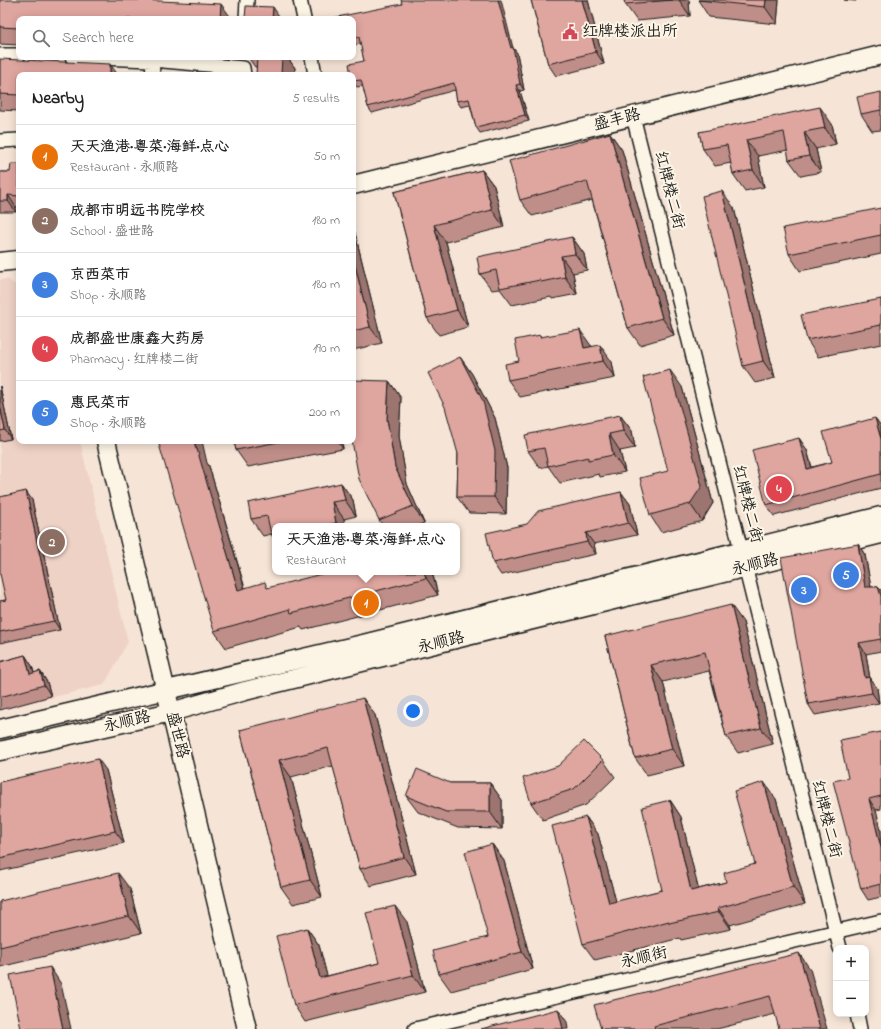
<!DOCTYPE html>
<meta charset="utf-8">
<style>
body{margin:0;font-family:"Indie Flower","LXGW WenKai TC",sans-serif;background:#f6f6f6;color:#222}
.controls{position:absolute;right:12px;bottom:12px;display:grid;overflow:hidden;border-radius:8px;box-shadow:0 2px 10px #0003}
.controls button{width:36px;height:36px;display:grid;place-items:center;padding:0;border:0;border-bottom:1px solid #e0e0e0;background:#fff;color:#222;font:20px sans-serif}
.you{position:absolute;left:413px;top:711px;width:14px;height:14px;margin:-10px;border:3px solid #fff;border-radius:50%;background:#1a73e8;box-shadow:0 0 0 6px #1a73e833}
.badge{display:grid;place-items:center;width:26px;height:26px;border-radius:50%;background:#d1495b;color:#fff;font-size:13px;font-weight:700}
.pin{position:absolute;translate:-50% -50%;border:2px solid #fff;box-shadow:0 1px 4px #0006}
.popup{position:absolute;left:272px;top:523px;width:188px;height:52px;box-sizing:border-box;display:grid;place-content:center;border-radius:8px;background:#fff;filter:drop-shadow(0 1px 3px #0005);font-size:13px;white-space:nowrap;color:#767676}
.popup b{font-size:15px;color:#222}
.popup::after{content:'';position:absolute;left:50%;top:100%;margin-left:-8px;border:8px solid transparent;border-top-color:#fff}
.list{margin:0;padding:0;list-style:none}
h2{display:flex;justify-content:space-between;align-items:center;height:52px;margin:0;padding:0 16px;font-size:17px}
h2 small{font-size:13px;font-weight:400;color:#767676}
.list li{display:grid;grid-template-columns:26px 1fr auto;gap:12px;align-items:center;box-sizing:border-box;height:64px;padding:0 16px;border-top:1px solid #e0e0e0}
.list b{display:block;font-size:15px;white-space:nowrap}
.list p{margin:0;font-size:13px;white-space:nowrap;color:#767676}
.list em{font-size:13px;font-style:normal;color:#767676}
.icon{flex:none;width:22px;height:22px;fill:none;stroke:currentColor;stroke-width:2;stroke-linecap:round;stroke-linejoin:round}
.map{position:relative;flex:none;width:881px;height:1029px;overflow:hidden}
.search{position:absolute;background:#fff;box-shadow:0 2px 10px #0003;left:16px;top:16px;width:340px;height:44px;display:flex;align-items:center;gap:10px;box-sizing:border-box;padding:0 14px;border-radius:8px;color:#767676;font-size:15px}
.panel{position:absolute;background:#fff;box-shadow:0 2px 10px #0003;left:16px;top:72px;width:340px;height:372px;border-radius:8px}
.map>svg:first-child{display:block}
.built{fill:#efd2c6}
.lines{fill:none;stroke-linecap:round;stroke-linejoin:round}
.street-casing{stroke:#1c1c1c;stroke-width:16}
.secondary-casing{stroke:#1c1c1c;stroke-width:21}
.street{stroke:#fcf5e5;stroke-width:13}
.secondary{stroke:#fcf5e5;stroke-width:18}
.wall{fill:#c08e89;stroke:#1c1c1c}
.shaded-wall{fill:#9c746f;stroke:#1c1c1c}
.building{fill:#dfa59f;stroke:#1c1c1c}
.labels{text-anchor:middle;dominant-baseline:central;stroke-width:4;stroke-linejoin:round;paint-order:stroke}
.poi-label{font-size:16px;fill:#1c1c1c;stroke:#fcf5e5;text-anchor:start}
.street-label{font-size:16px;fill:#1c1c1c;stroke:#fcf5e5}
</style>
<div class="map">
<svg width="881" height="1029" viewBox="0 0 881 1029">
<rect width="100%" height="100%" fill="#f6e5d7"/>
<filter id="ink" filterUnits="userSpaceOnUse"><feTurbulence type="fractalNoise" baseFrequency=".025" numOctaves="2"/><feDisplacementMap in="SourceGraphic" scale="8" xChannelSelector="R" yChannelSelector="G"/><feConvolveMatrix kernelMatrix="1 2 1 2 8 2 1 2 1" color-interpolation-filters="sRGB"/></filter>
<g filter="url(#ink)">
<path class="built" d="M7 279 19 287V441H80L128 642 104 685 0 710V280Z"/>
<g class="lines">
<g class="street-casing">
<path id="street" d="M300 0 304 19
M246 19 247 0
M0 55H19
M72 57 152 60 153 75
M312 57 315 75
M152 60 243 68 244 75
M633 116 840 948
M0 141 19 140
M857 1014 860 1029
M415 1029 881 921"/>
</g>
<g class="secondary-casing">
<path id="secondary" d="M353 185 881 55
M0 262 19 260
M106 441 247 1029
M0 729 363 644 881 516
M0 751 171 712 245 691 881 534"/>
</g>
<use href="#street" class="street"/>
<use href="#secondary" class="secondary"/>
</g>
<path class="wall" d="M0 0 19 19V45L0 44Z
M531 0H588L604 64 556 76 548 64Z
M624 0H689L690 16 637 21 625 4Z
M698 0H779L777 24 709 17Z
M844 0H856V1Z
M353 19 513 48 517 53 524 90 520 91 529 121 480 133 476 127 470 105 461 107 457 101 455 90 372 113 368 107 363 86 357 87 353 82V75L364 61 361 44 353 45Z
M248 57H287L295 68 294 75H256L257 67H255Z
M0 59 19 75V111L0 110Z
M881 92V130L872 131 861 114Z
M832 124 836 144 816 149 821 172 801 176 789 160 788 150 758 156 764 187 745 191 733 174 731 163 715 166 703 149 699 132Z
M610 133 622 150 674 335 640 345 628 328 592 200 532 216 520 200Z
M19 164V207H16V212H0V172H10Z
M482 170 494 186 504 227 446 242 468 327 439 335 427 318 394 192Z
M734 208 775 378 755 383 743 366Z
M881 208V254L800 271 789 254Z
M353 225 382 343 353 350Z
M572 237 584 254 587 270 573 273 577 294 552 299 551 297 512 305 500 289 492 290 480 274Z
M881 299V344L818 357 807 340Z
M540 335 541 337 592 346 612 362 615 378 520 397 508 380 519 361Z
M460 357 472 374 495 418 507 468 506 514 469 513 457 497Z
M389 381 401 398 399 436 407 484 424 523 417 526H383L379 520Z
M0 386 11 439 0 441Z
M682 387 713 503 702 521 661 532 650 515 668 471Z
M620 415 632 431 635 448 620 451 625 472 600 477 599 474 560 483 548 466 540 468 528 451Z
M875 418 881 426V488L774 516 766 505 799 438 807 450 812 467 832 462Z
M234 441H342L343 449 248 467 236 450Z
M207 463 209 466 245 588H269L432 572 438 595 303 630 301 627 226 648 214 631Z
M341 483 353 500 356 516 344 519 345 526H275V540L271 534 263 536 251 519Z
M621 492 630 504 637 535 594 544 596 554 501 575 493 563 527 524Z
M32 500 60 630 0 643V601L6 600Z
M858 544 865 555 871 587H878L881 590V651L866 654 870 679 877 688 879 703 815 715 808 704Z
M743 622 773 744 738 753 726 736 709 671 663 682 684 766 647 775 635 758 605 636Z
M25 655 32 666 34 673 40 671 47 682 51 696 0 710V662Z
M375 715 416 874 371 886 360 869 333 766 291 777 322 897 293 904 281 887 240 730Z
M881 732V809L876 810 881 830V897L868 900 861 889 848 778Z
M603 760 615 777 586 805 543 820 531 803 558 766Z
M106 770 124 843 0 871V782Z
M450 783H490L502 800V829L458 828 418 812 406 796Z
M776 799 805 904 730 925 731 929 681 940 680 938 595 960 583 944 586 817 598 834 616 902 662 890 670 800 681 817 698 889 726 882 755 864Z
M492 844 504 861 533 969 451 991 439 974 488 937Z
M130 889 141 933 0 967V901Z
M407 922 425 992 305 1022 294 1005 307 928 319 945 327 976 379 963Z
M810 969 775 1014 717 1029H601Z"/>
<path class="shaded-wall" d="M498 0H501L513 48 517 53 524 90 520 84Z
M582 0H588L604 64 596 52Z
M679 0H689L690 16Z
M766 0H779L777 24 765 7Z
M221 4 232 19H220Z
M273 7 281 19H272Z
M275 57H287L295 68 294 75H281Z
M110 64 118 75H110Z
M516 85 520 91 529 121 525 115Z
M820 107 832 124 836 144 825 128Z
M804 132 816 149 821 172 809 156Z
M610 133 622 150 674 335 662 318Z
M746 140 758 156 764 187 753 170Z
M482 170 494 186 504 227 492 210Z
M722 191 734 208 775 378 763 361Z
M8 195 16 207V212L8 201Z
M353 225 382 343 370 327 353 257Z
M434 225 446 242 468 327 457 310Z
M572 237 584 254 587 270 575 254Z
M561 256 573 273 577 294 565 277Z
M580 330 592 347 584 348Z
M600 345 612 362 615 378 603 361Z
M460 357 472 374 495 418 507 468 506 514 494 497Z
M670 370 682 387 713 503 702 521 690 504Z
M389 381 401 398 399 436 407 484 424 523 413 506 395 467 387 419Z
M0 386 11 439 5 430 0 406Z
M620 415 632 431 635 448 623 431Z
M875 418 881 426V439Z
M609 434 620 451 625 472 613 455Z
M799 438 807 450 815 480 807 469Z
M194 441H202L207 463 209 466 250 607 238 590Z
M338 441H342L343 449Z
M341 483 353 500 356 516 345 500Z
M26 491 32 500 60 630 54 621Z
M621 492 630 504 637 535 628 523Z
M332 502 344 519 345 526H338L336 523Z
M586 533 594 544 596 554 587 542Z
M858 544 865 555 873 598 865 587Z
M424 572H432L438 595 426 578Z
M731 605 743 622 773 744 761 728Z
M859 643 866 654 870 679 877 688 879 703 872 693 865 678Z
M25 655 32 666 38 685 30 674Z
M651 665 663 682 684 766 672 749Z
M40 671 47 682 51 696 44 685Z
M363 698 375 715 416 874 404 857Z
M98 759 106 770 124 843 115 831Z
M279 760 291 777 322 897 310 880Z
M764 782 776 799 805 904 793 887Z
M490 783 502 800V829L490 812Z
M869 799 876 810 881 830V848Z
M670 800 681 817 703 908 691 891Z
M586 817 598 834 621 920 609 903Z
M492 844 504 861 533 969 522 952Z
M118 873 130 889 141 933 129 916Z
M395 906 407 922 425 992 413 975Z
M718 908 730 925 731 929 719 912Z
M307 928 319 945 332 995 320 978Z
M799 953 810 969 827 1029H820Z
M50 967 61 984 71 1029H63Z
M558 1009 567 1022 568 1029H563Z"/>
<path class="building" d="M0 0H140L221 4 220 19H19V28L0 27Z
M401 0H498L511 48 513 47 520 84 516 85 525 115 476 127 469 99 457 101 454 83 368 107 361 80 353 81V75H351L349 64 364 61 359 37 353 38V19H327L402 4Z
M531 0H582L596 52 548 64Z
M624 0H673L625 4Z
M698 0H766L765 7Z
M246 6 273 7 272 19H245Z
M257 57H282L281 75H256Z
M0 59 110 64V75H19V95L0 94Z
M881 92V110L861 114 857 97Z
M820 107 825 128 804 132 809 156 789 160 784 132 746 140 753 170 733 174 727 145 703 149 699 132Z
M610 133 662 318 628 328 587 181 520 200 509 161Z
M11 164H19V196L8 195V201H0V172H10Z
M482 170 492 210 434 225 457 310 427 318 394 192Z
M722 191 763 361 743 366 702 196Z
M881 208V235L789 254 783 228Z
M572 237 575 254 561 256 565 277 541 282 540 280 500 288 496 270 480 274 477 257Z
M353 257 370 327 353 331Z
M881 299V325L807 340 801 315Z
M580 330 584 348 600 345 603 361 508 380 505 364 519 361 515 340 540 335V337Z
M460 357 483 401 495 451 494 497H457L458 454 445 407 428 373Z
M670 370 702 486 690 504 650 515 640 478 668 471 643 377Z
M353 380 389 381 387 419 395 467 413 506 379 520 359 479 352 441H353Z
M0 406 5 430 0 431Z
M620 415 623 431 609 434 613 455 588 460V457L548 466 544 448 528 451 525 435Z
M875 418 881 439V474L766 505 752 450 799 438 807 469 832 462 823 432Z
M158 441H194L196 449H197L238 590 265 582 267 588 329 572H424L426 578 291 613 290 609 214 631Z
M234 441H284L236 450Z
M341 483 345 500 332 502 336 523 322 526H275V533L271 534 267 516 251 519 248 503Z
M26 491 54 621 0 632V601L6 600 0 574V497Z
M621 492 628 523 586 533 587 542 493 563 486 533 527 524 538 511Z
M858 544 865 587H878L881 596V639L859 643 865 678 869 677 872 693 808 704 781 558Z
M731 605 761 728 726 736 705 652 651 665 672 749 635 758 605 636Z
M25 655 30 674 40 671 44 685 0 697V662Z
M363 698 404 857 360 869 328 748 279 760 310 880 281 887 240 730Z
M881 732V796L869 799 881 848V884L861 889 833 781 848 778 840 740Z
M584 741 603 760 574 789 531 803 523 778 558 766Z
M98 759 115 831 0 858V782Z
M417 769 450 783H490V812H446L406 796Z
M764 782 793 887 718 908 719 912 669 923V921L583 944 552 826 586 817 609 903 662 890 642 807 670 800 691 891 726 882 724 873 755 864 734 791Z
M492 844 522 952 439 974 433 951 488 937 465 852Z
M118 873 129 916 0 947V901Z
M395 906 413 975 294 1005 276 936 307 928 320 978 379 963 366 913Z
M799 953 820 1029H779L770 996 654 1026 655 1029H601L594 1005Z
M50 967 63 1029H21L10 975Z
M558 1009 563 1029H481Z"/>
</g>
<defs>
<g id="civic-bare" transform="scale(1.2)"><path d="M-.6-6.5H3V-4.5H.6V-3L4-1V1h2V6H-6V1h2V-1L-.6-3ZM-1.2 2.5V6h2.4V2.5Z" fill="#d1495b" stroke="#fcf5e5" stroke-width="2.5" paint-order="stroke"/></g>
</defs>
<g fill-rule="evenodd">
<use href="#civic-bare" x="570" y="32"/>
</g>
<g class="labels">
<g class="poi-label">
<text x="582" y="32">红牌楼派出所</text>
</g>
<g class="street-label">
<text transform="translate(617 120) rotate(-14)">盛丰路</text>
<text transform="translate(669 190) rotate(76)">红牌楼二街</text>
<text transform="translate(747 504) rotate(76)">红牌楼二街</text>
<text transform="translate(755 565) rotate(-14)">永顺路</text>
<text transform="translate(441 643) rotate(-14)">永顺路</text>
<text transform="translate(127 722) rotate(-13)">永顺路</text>
<text transform="translate(177 735) rotate(76)">盛世路</text>
<text transform="translate(826 819) rotate(76)">红牌楼二街</text>
<text transform="translate(644 958) rotate(-13)">永顺街</text>
</g>
</g>
</svg>
<div class="controls">
<button>+</button>
<button>−</button>
</div>
<div class="you"></div>
<div class="pin badge" style="left:366px;top:603px;background:#e8710a">1</div>
<div class="popup"><b>天天渔港·粤菜·海鲜·点心</b>Restaurant</div>
<div class="pin badge" style="left:52px;top:542px;background:#8d6e63">2</div>
<div class="pin badge" style="left:804px;top:590px;background:#3f7fe0">3</div>
<div class="pin badge" style="left:779px;top:489px;background:#e0444e">4</div>
<div class="pin badge" style="left:846px;top:575px;background:#3f7fe0">5</div>
<div class="search"><svg class="icon" aria-label="search" viewBox="0 0 24 24"><circle cx="10" cy="10" r="6"/><path d="M15 15l6 6"/></svg>Search here</div>
<section class="panel">
<h2>Nearby<small>5 results</small></h2>
<ul class="list">
<li><span class="badge" style="background:#e8710a">1</span><div><b>天天渔港·粤菜·海鲜·点心</b><p>Restaurant · 永顺路</p></div><em>50 m</em></li>
<li><span class="badge" style="background:#8d6e63">2</span><div><b>成都市明远书院学校</b><p>School · 盛世路</p></div><em>180 m</em></li>
<li><span class="badge" style="background:#3f7fe0">3</span><div><b>京西菜市</b><p>Shop · 永顺路</p></div><em>180 m</em></li>
<li><span class="badge" style="background:#e0444e">4</span><div><b>成都盛世康鑫大药房</b><p>Pharmacy · 红牌楼二街</p></div><em>190 m</em></li>
<li><span class="badge" style="background:#3f7fe0">5</span><div><b>惠民菜市</b><p>Shop · 永顺路</p></div><em>200 m</em></li>
</ul>
</section>
</div>
